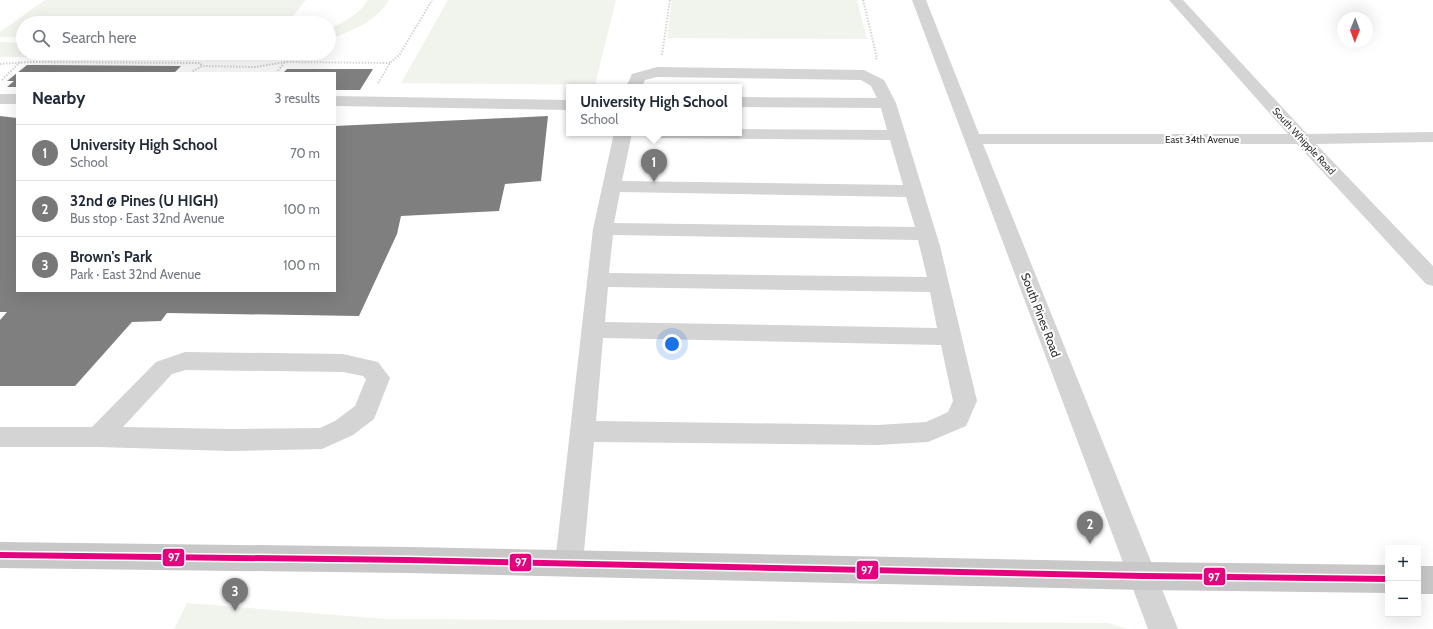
<!DOCTYPE html>
<meta charset="utf-8">
<style>
body{margin:0;font-family:Cabin,sans-serif;background:#f2f2f3;color:#1f2937}
.controls{position:absolute;right:12px;bottom:12px;display:grid;overflow:hidden;border-radius:0px;box-shadow:0 4px 16px #0002}
.controls button{width:36px;height:36px;display:grid;place-items:center;padding:0;border:0;border-bottom:1px solid #e0e1e3;background:#fff;color:#1f2937;font:20px sans-serif}
.compass{position:absolute;left:1337px;top:12px;width:36px;height:36px;border-radius:50%;background:#fff;box-shadow:0 4px 16px #0002;rotate:181deg}
.you{position:absolute;left:672px;top:344px;width:14px;height:14px;margin:-10px;border:3px solid #fff;border-radius:50%;background:#1a73e8;box-shadow:0 0 0 6px #1a73e833}
.badge{display:grid;place-items:center;width:26px;height:26px;border-radius:50%;background:#787878;color:#fff;font-size:13px;font-weight:700}
.pin{position:absolute;translate:-50% -33px;filter:drop-shadow(0 1px 2px #0008)}
.pin::after{content:'';position:absolute;top:21px;width:14px;height:12px;background:inherit;clip-path:polygon(0 0,100% 0,50% 100%)}
.popup{position:absolute;left:566px;top:84px;width:176px;height:52px;box-sizing:border-box;display:grid;place-content:center;border-radius:0px;background:#fff;filter:drop-shadow(0 1px 3px #0005);font-size:13px;white-space:nowrap;color:#747a83}
.popup b{font-size:15px;color:#1f2937}
.popup::after{content:'';position:absolute;left:50%;top:100%;margin-left:-8px;border:8px solid transparent;border-top-color:#fff}
.list{margin:0;padding:0;list-style:none}
h2{display:flex;justify-content:space-between;align-items:center;height:52px;margin:0;padding:0 16px;font-size:17px}
h2 small{font-size:13px;font-weight:400;color:#747a83}
.list li{display:grid;grid-template-columns:26px 1fr auto;gap:12px;align-items:center;box-sizing:border-box;height:56px;padding:0 16px;border-top:1px solid #e0e1e3}
.list b{display:block;font-size:15px;white-space:nowrap}
.list p{margin:0;font-size:13px;white-space:nowrap;color:#747a83}
.list em{font-size:13px;font-style:normal;color:#747a83}
.icon{flex:none;width:22px;height:22px;fill:none;stroke:currentColor;stroke-width:2;stroke-linecap:round;stroke-linejoin:round}
.map{position:relative;flex:none;width:1433px;height:629px;overflow:hidden}
.search{position:absolute;background:#fff;box-shadow:0 4px 16px #0002;left:16px;top:16px;width:320px;height:44px;display:flex;align-items:center;gap:10px;box-sizing:border-box;padding:0 14px;border-radius:22px;color:#747a83;font-size:15px}
.panel{position:absolute;background:#fff;box-shadow:0 4px 16px #0002;left:16px;top:72px;width:320px;height:220px;border-radius:0px}
.map>svg:first-child{display:block}
.green{fill:#f1f4ed}
.building{fill:#7f7f7f}
.lines{fill:none;stroke-linecap:round;stroke-linejoin:round}
.path{stroke:#d4d4d4;stroke-width:2;stroke-dasharray:1.5 1.5;stroke-linecap:butt}
.minor{fill:#d4d4d4;fill-rule:evenodd}
.major{fill:#c8c8c8;fill-rule:evenodd}
.bus-1-casing{stroke:#fff;stroke-width:9}
.bus-1{stroke:#e5007d;stroke-width:6}
.labels{text-anchor:middle;dominant-baseline:central;stroke-width:4;stroke-linejoin:round;paint-order:stroke}
.far-street-label{font-size:10px;fill:#303030;stroke:#fff}
.street-label{font-size:12px;fill:#303030;stroke:#fff}
.line-badge{stroke:#fff;stroke-width:1.5}
.badge-label{font-size:11px;text-anchor:middle;font-weight:bold;fill:#fff}
</style>
<div class="map">
<svg width="1433" height="629" viewBox="0 0 1433 629">
<rect width="100%" height="100%" fill="#fff"/>
<path class="green" d="M45 0H306L287 23H23V37H0V32Z
M368 0H389C376 22 352 31 329 39V29C343 23 360 13 368 0Z
M448 0H616L595 85 401 83Z
M672 0H857L867 39 667 38Z
M0 42 23 43V53H274L214 59 0 57Z
M187 603 386 619 1109 623 1126 629H174Z"/>
<path class="building" d="M27 65H34L181 66 174 73H17Z
M287 69H373L360 90H335V73H283Z
M17 73V87H7L14 81H7Z
M0 116 17 118V291H335V126L548 116 541 181 505 184 499 211 401 216 397 234 359 316 167 313 161 321 132 322 75 386H0V320L7 312H0Z"/>
<g class="lines">
<path class="path" d="M863 0 877 58 875 60
M662 55 670 0
M0 64 30 62 200 63 202 66
M190 73 202 66 255 67 285 62 390 63
M276 73 285 62
M2 80 21 61
M378 83 390 63 400 54 432 0"/>
<path class="minor" d="M912 0H926L979 134H1288L1169 0H1183L1307 134 1433 132V142L1316 144 1433 266V286L1426 284 1297 144H983L1178 629H1148Z
M657 67 864 70 884 80 896 103 940 246 977 401 966 426 928 442 877 445 594 442 583 563 579 573 569 576 559 573 555 563 593 229 614 133H632L622 181 903 185 890 140 655 138 649 137 646 133H739V129L887 130 881 108 739 107V97L877 98 871 86 861 80 657 77 645 80 642 87H626L632 74ZM620 192 906 197 915 227 614 223ZM613 235 918 240 927 277 609 273ZM608 287 930 292 937 328 605 322ZM603 338 941 345 953 401 948 412 926 422 877 425 596 421Z
M0 94H17V104H0Z
M335 96 569 100V110L335 106Z
M185 352 343 354 378 362 390 378 374 419 353 435 322 449 230 451 98 447H0V427H92L156 362ZM186 370 343 372 363 376 366 379 355 406 335 421 320 428 230 429 123 427 172 374Z"/>
<path class="major" d="M0 542 408 547 1143 562 1388 565V593L1143 590 408 573 0 568Z
M1418 566H1433V594H1418Z"/>
<g class="bus-1-casing">
<path id="bus-1" d="M0 555 408 560 1143 576 1388 579"/>
</g>
<use href="#bus-1" class="bus-1"/>
</g>
<g class="labels">
<g class="far-street-label">
<text x="1202" y="139">East 34th Avenue</text>
<text transform="translate(1304 141) rotate(47)">South Whipple Road</text>
</g>
<g class="street-label">
<text transform="translate(1041 315) rotate(69)">South Pines Road</text>
</g>
</g>
<g class="line-badge">
<rect x="162" y="548" width="23" height="19" rx="4" fill="#e5007d"/>
<rect x="509" y="553" width="23" height="19" rx="4" fill="#e5007d"/>
<rect x="856" y="560" width="23" height="20" rx="4" fill="#e5007d"/>
<rect x="1203" y="567" width="23" height="19" rx="4" fill="#e5007d"/>
</g>
<g class="badge-label">
<text x="174" y="561">97</text>
<text x="521" y="566">97</text>
<text x="867" y="574">97</text>
<text x="1214" y="581">97</text>
</g>
</svg>
<div class="controls">
<button>+</button>
<button>−</button>
</div>
<svg class="compass" viewBox="-18 -18 36 36"><path d="M0-13l5 13h-10z" fill="#e53935"/><path d="M0 13l5-13h-10z" fill="#747a83"/></svg>
<div class="you"></div>
<div class="pin badge" style="left:654px;top:182px">1</div>
<div class="popup"><b>University High School</b>School</div>
<div class="pin badge" style="left:1090px;top:544px">2</div>
<div class="pin badge" style="left:235px;top:611px">3</div>
<div class="search"><svg class="icon" aria-label="search" viewBox="0 0 24 24"><circle cx="10" cy="10" r="6"/><path d="M15 15l6 6"/></svg>Search here</div>
<section class="panel">
<h2>Nearby<small>3 results</small></h2>
<ul class="list">
<li><span class="badge">1</span><div><b>University High School</b><p>School</p></div><em>70 m</em></li>
<li><span class="badge">2</span><div><b>32nd @ Pines (U HIGH)</b><p>Bus stop · East 32nd Avenue</p></div><em>100 m</em></li>
<li><span class="badge">3</span><div><b>Brown's Park</b><p>Park · East 32nd Avenue</p></div><em>100 m</em></li>
</ul>
</section>
</div>
